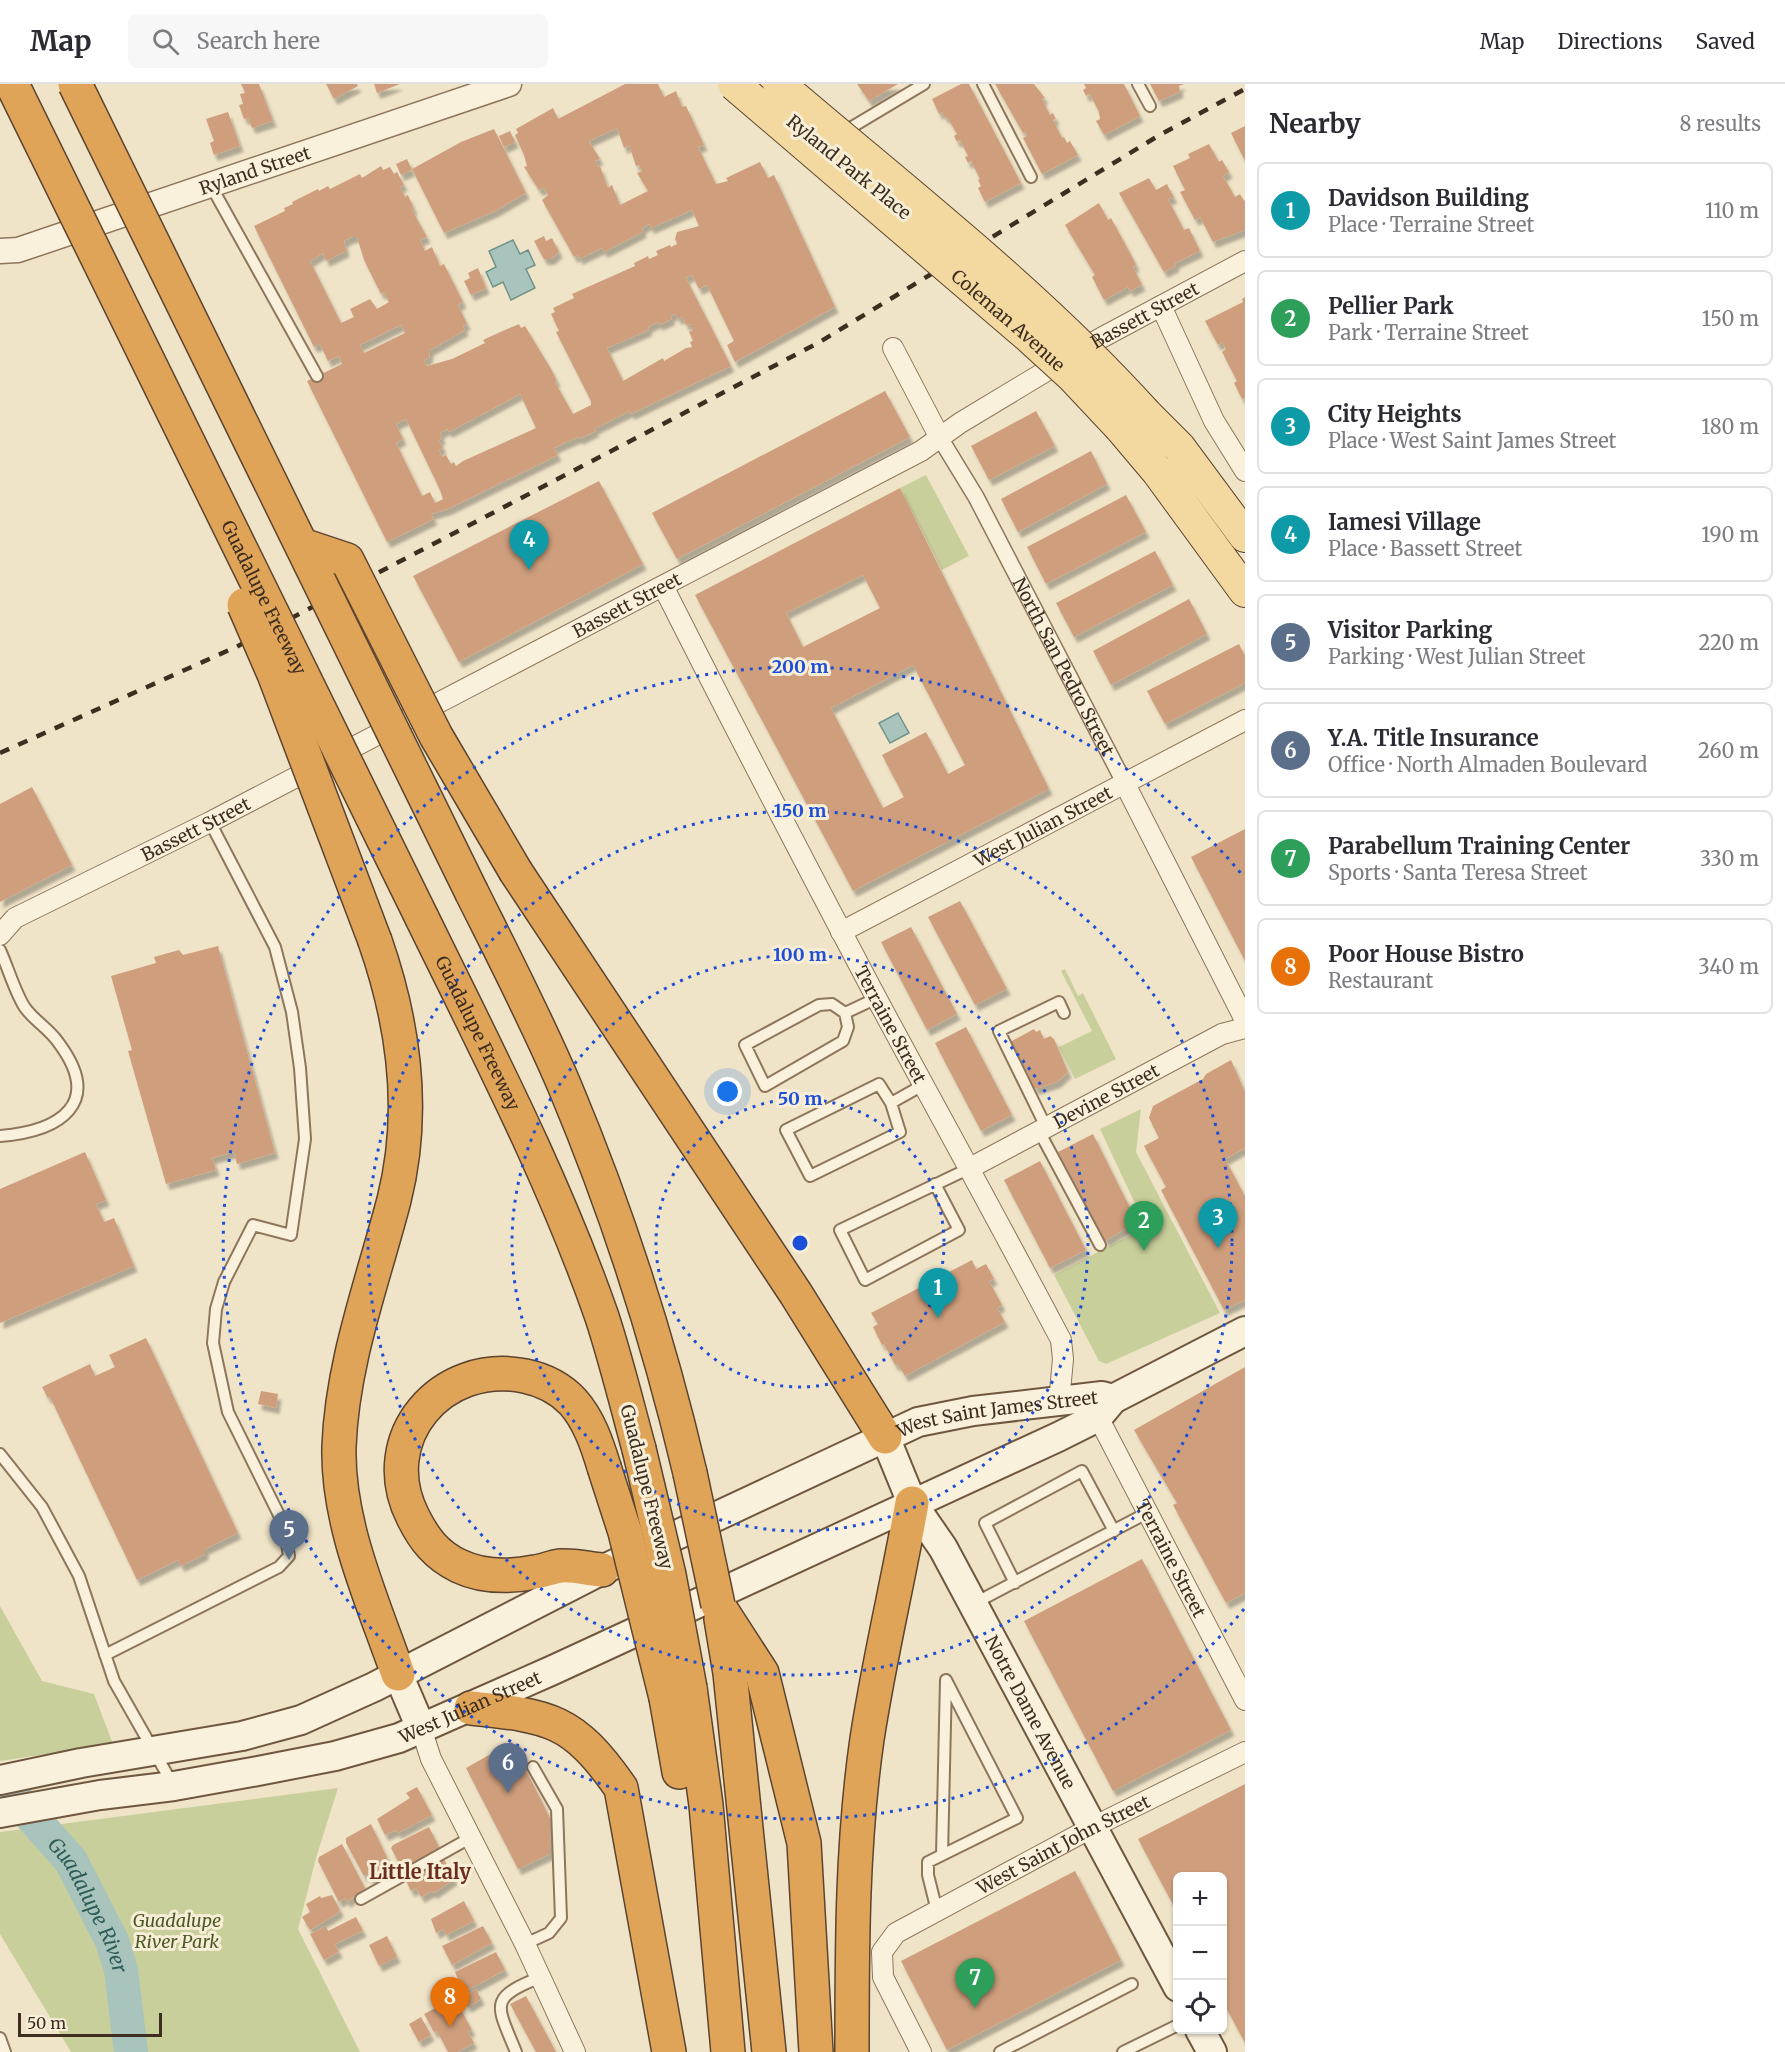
<!DOCTYPE html>
<meta charset="utf-8">
<style>
body{margin:0;font-family:Merriweather,serif;background:#f7f7f7;color:#2b2b33}
.controls{position:absolute;right:18px;bottom:18px;display:grid;overflow:hidden;border-radius:9px;box-shadow:0 2px 4px #0004}
.controls button{width:54px;height:54px;display:grid;place-items:center;padding:0;border:0;border-bottom:2px solid #e1e1e2;background:#fff;color:#2b2b33;font:30px sans-serif}
.scale{position:absolute;left:18px;bottom:15px;width:144px;box-sizing:border-box;padding-left:6px;border:3px solid #3d2e20;border-top:0;font-size:16px;line-height:21px;white-space:nowrap;color:#3d2e20;-webkit-text-stroke:4px #f7eed8;paint-order:stroke}
.you{position:absolute;left:728px;top:1008px;width:21px;height:21px;margin:-15px;border:4px solid #fff;border-radius:50%;background:#1a73e8;box-shadow:0 0 0 9px #1a73e833}
.badge{display:grid;place-items:center;width:39px;height:39px;border-radius:50%;background:#d93025;color:#fff;font-size:20px;font-weight:700}
.pin{position:absolute;translate:-50% -50px;filter:drop-shadow(0 2px 3px #0008)}
.pin::after{content:'';position:absolute;top:32px;width:21px;height:18px;background:inherit;clip-path:polygon(0 0,100% 0,50% 100%)}
.list{margin:0;padding:0;list-style:none}
h2{display:flex;justify-content:space-between;align-items:center;height:78px;margin:0;padding:0 24px;font-size:26px}
h2 small{font-size:20px;font-weight:400;color:#7c7c81}
.list li{display:grid;grid-template-columns:39px 1fr auto;gap:18px;align-items:center;box-sizing:border-box;height:96px;margin:0 12px 12px;padding:0 12px;border:2px solid #e1e1e2;border-radius:9px}
.list b{display:block;font-size:22px;white-space:nowrap}
.list p{margin:0;font-size:20px;white-space:nowrap;color:#7c7c81}
.list em{font-size:20px;font-style:normal;color:#7c7c81}
.icon{flex:none;width:33px;height:33px;fill:none;stroke:currentColor;stroke-width:2;stroke-linecap:round;stroke-linejoin:round}
.map{position:relative;flex:none;width:1245px;height:1968px;overflow:hidden}
header{display:flex;align-items:center;gap:36px;box-sizing:border-box;height:84px;padding:0 30px;background:#fff;border-bottom:2px solid #e1e1e2}
header strong{font-size:28px}
nav{display:flex;gap:33px;margin-inline-start:auto;font-size:21px}
.search{width:420px;height:54px;background:#f7f7f7;display:flex;align-items:center;gap:15px;box-sizing:border-box;padding:0 21px;border-radius:9px;color:#7c7c81;font-size:22px}
main{display:flex}
aside{flex:1;background:#fff}
.map>svg:first-child{display:block}
.green{fill:#c9cf9b}
.water{fill:#a9c4bc;stroke:#6f938a;stroke-width:1.5}
.lines{fill:none;stroke-linecap:round;stroke-linejoin:round}
.river{stroke:#a9c4bc;stroke-width:34}
.building{fill:#cf9f7d;fill-rule:evenodd;filter:url(#shadow)}
.service-casing{stroke:#8d765c;stroke-width:14}
.pedestrian-casing{stroke:#8d765c;stroke-width:18}
.minor-casing{stroke:#8d765c;stroke-width:22}
.tertiary-casing{stroke:#8d765c;stroke-width:27}
.secondary-casing{stroke:#6f573f;stroke-width:32}
.primary-casing{stroke:#5b4430;stroke-width:34}
.motorway-casing{stroke:#5b4430;stroke-width:36}
.service{stroke:#faf1dc;stroke-width:10}
.pedestrian{stroke:#faf1dc;stroke-width:15}
.minor{stroke:#faf1dc;stroke-width:20}
.tertiary{stroke:#faf1dc;stroke-width:24}
.secondary{stroke:#faf1dc;stroke-width:28}
.primary{stroke:#f3d9a0;stroke-width:32}
.motorway{stroke:#e0a458;stroke-width:33}
.rail{stroke:#3d2e20;stroke-width:4.5;stroke-dasharray:10 10;stroke-linecap:butt}
.primary-bridge-casing{stroke:#5b4430;stroke-width:34;stroke-linecap:butt}
.motorway-bridge-casing{stroke:#5b4430;stroke-width:36;stroke-linecap:butt}
.primary-bridge{stroke:#f3d9a0;stroke-width:32}
.motorway-bridge{stroke:#e0a458;stroke-width:33}
.ring{fill:none;stroke:#1d4ed8;stroke-width:3;stroke-dasharray:3 6}
.labels{text-anchor:middle;dominant-baseline:central;stroke-width:6;stroke-linejoin:round;paint-order:stroke}
.street-label{font-size:18px;fill:#3d2e20;stroke:#f7eed8}
.park-label{font-size:18px;font-style:italic;fill:#4d5a26;stroke:#f7eed8}
.neighbourhood-label{font-size:20px;font-weight:bold;fill:#6b2e1e;stroke:#f7eed8}
.water-label{font-size:20px;font-style:italic;fill:#2f5d5a;stroke:#f7eed8}
.centre{fill:#1d4ed8;stroke:#f7eed8;stroke-width:3}
.ring-label{font-size:18px;text-anchor:middle;font-weight:bold;fill:#1d4ed8;stroke:#f7eed8;stroke-width:6;stroke-linejoin:round;paint-order:stroke}
</style>
<header>
<strong>Map</strong>
<div class="search"><svg class="icon" aria-label="search" viewBox="0 0 24 24"><circle cx="10" cy="10" r="6"/><path d="M15 15l6 6"/></svg>Search here</div>
<nav><a>Map</a><a>Directions</a><a>Saved</a></nav>
</header>
<main>
<div class="map">
<svg width="1245" height="1968" viewBox="0 0 1245 1968">
<defs>
<filter id="shadow"><feDropShadow dx="3.5" dy="6" stdDeviation="1.5" flood-color="#0004"/></filter>
</defs>
<rect width="100%" height="100%" fill="#f0e4c8"/>
<path class="green" d="M926 391 969 472 942 486 900 404Z
M1065 885 1078 912 1083 909 1116 975 1075 995 1059 963 1092 947 1061 887Z
M1141 1025 1136 1068 1220 1229 1106 1280 1099 1277 1054 1191 1146 1143 1100 1045Z
M0 1522 42 1597 94 1610 113 1660 0 1677Z
M338 1704 316 1774 298 1845 360 1968H71L0 1850V1748Z"/>
<path class="water" d="M513 156 520 170 528 166 535 181 526 185 535 204 511 216 503 198 493 203 486 188 496 183 489 167Z
M898 629 909 649 890 659 879 639Z"/>
<g class="lines">
<path class="river" id="s1" d="M0 1697 71 1777 112 1857 121 1886 131 1968"/>
</g>
<path class="building" d="M241 0H259L273 37 252 44 248 34 244 35 239 21 243 20 240 10 245 9Z
M326 0H357L358 2 334 15Z
M374 0H400L377 9Z
M625 0H658L664 13 676 7 682 23 686 22 704 61 698 63 716 100 728 97 726 94 760 78 768 94 774 91 835 223 735 278 727 261 734 257 707 201 699 205 692 191 686 194 731 282 631 330 630 327 594 345 596 347 579 355 578 353 554 364 558 371 448 425 431 430 434 435 387 458 307 297 342 280 339 272 328 277 320 260 314 263 254 142 285 127 284 124 293 120 292 118 318 105 319 107 328 102 330 105 360 90 362 94 381 82 383 86 390 83 394 90 397 88 404 101 400 103 405 113 408 111 414 125 412 126 427 153 420 156 425 167 432 163 440 182 444 180 463 218 458 221 467 240 463 242 465 246 430 266 429 274 424 276 427 282 452 275 485 259 483 256 498 249 519 240 521 244 525 242 551 285 557 297 555 298 573 330 591 321V317L556 248 559 247 551 230 555 228 553 224 574 214 572 210 635 182 634 179 648 172 649 175 658 171 656 167 670 161 671 163 677 160 675 155 677 148 699 142 692 126 651 144 649 140 642 144 643 148 604 168 602 164 579 175 578 171 574 173 542 116 548 111 544 104 539 106 524 83 527 82 524 71 515 51 518 49 516 45 553 24 558 35ZM617 44 624 64 629 61 636 82 639 81 642 87 637 89 648 107 620 121 612 101 608 104 600 82 598 83 595 77 600 75 589 57ZM352 153H357L364 176 381 210 384 208 389 218 377 225 370 215 350 225 354 233 341 239 310 177 323 169 326 177 346 167 344 157ZM676 230 678 235 682 233 686 241 690 240 693 246 689 248 693 257 690 258 692 263 686 264 664 277 663 274 623 297 607 264 649 246 648 243 658 238 659 241 672 235 670 232ZM401 241 405 249 364 269 360 261ZM520 310 536 344 463 377 456 382 454 378 451 380 446 371 442 373 439 366 443 364 439 356 442 354 440 349 447 345 449 348ZM406 335 440 406 443 415 435 419 430 408 422 412 396 359 403 355 396 340Z
M857 0H898L869 17Z
M961 0H969L1021 99 985 118 978 104 981 102 978 96 980 95 971 77 968 79 965 73 968 72 960 56 957 58 954 52 957 50 947 33 945 34 942 28 939 30 932 15Z
M995 0H1034L1045 14 1042 15 1050 31 1053 29 1056 35 1053 36 1062 54 1064 53 1067 59 1070 57 1078 71 1042 90 1023 54 1027 52 1026 48 1023 49Z
M1084 0H1124L1140 32 1104 51 1096 37 1100 35 1099 28 1090 10 1086 12 1083 6 1086 4Z
M1150 0H1184L1179 2 1180 8 1159 17Z
M228 28 240 62 214 71 210 59 214 57 206 35Z
M1245 42V77L1231 49Z
M494 45 526 109 495 127 444 149 412 85 461 58Z
M510 47 515 58 504 63 499 52Z
M1209 60 1219 78 1222 76 1229 88 1223 92 1235 113 1240 110 1245 118V146L1213 158 1200 133 1195 136 1180 108 1185 106 1173 82 1190 74 1188 70Z
M407 75 412 86 401 91 396 80Z
M1149 94 1156 106 1167 100 1174 114 1168 115 1184 146 1189 144 1200 167 1175 179 1176 182 1164 188 1119 109Z
M1099 119 1108 136 1111 134 1130 169 1136 181 1133 183 1142 201 1130 207 1128 203 1104 216 1092 193 1095 191 1065 141Z
M544 152 546 157 552 154 559 168 551 175H544L534 157Z
M478 184 486 204 471 211 464 197 470 194 468 189Z
M1245 213V314L1242 315 1234 299 1237 297 1222 268 1226 265 1222 258 1218 261 1205 237 1243 218 1242 215Z
M885 307 910 353 677 475 652 429Z
M1036 327 1055 362 989 396 971 362Z
M1091 367 1107 400 1018 448 1001 415Z
M599 397 643 480 459 578 413 492Z
M900 404 1049 705 853 807 695 511ZM863 491 880 524 803 563 786 529ZM913 581 965 681 948 690 926 648 882 671 904 713 883 724 831 624Z
M1126 411 1146 448 1046 500 1027 463Z
M1155 467 1173 501 1074 553 1056 519Z
M1189 515 1207 550 1111 601 1093 567Z
M1239 560 1245 572V599L1165 640 1147 607Z
M32 703 72 781 0 818V720Z
M1245 745V877L1191 773Z
M960 817 1007 905 975 921 928 833Z
M911 843 957 930 927 946 881 858Z
M218 862 275 1069 237 1080 234 1068 212 1074 216 1086 166 1100 128 967 132 966 111 892 156 879 154 873 179 866 183 871Z
M966 943 1012 1031 981 1047 935 959Z
M1034 945 1036 948 1040 946 1044 955 1050 952 1054 955 1068 988 1057 998 1035 1005 1010 958Z
M1231 976 1245 1008V1064L1225 1075 1245 1112V1216L1224 1226 1161 1106 1166 1103 1144 1062 1159 1054 1149 1034 1153 1022 1203 995 1206 990Z
M1093 1050 1137 1138 1105 1157 1058 1068Z
M85 1068 106 1116 96 1120 104 1138 114 1134 134 1182 0 1239V1105Z
M1040 1077 1086 1166 1050 1184 1004 1096Z
M972 1176 976 1185 986 1180 994 1195 989 1197 1002 1221 997 1224 1005 1238 905 1292 898 1280 895 1281 884 1260 882 1261 873 1243 878 1240 871 1229Z
M146 1254 238 1449 205 1465V1470L181 1482 178 1476 137 1496 50 1313 48 1314 42 1303 90 1280 95 1292 115 1283 109 1271Z
M1245 1283V1509L1226 1519 1173 1421 1177 1419 1134 1346Z
M261 1307 278 1310 276 1324 258 1320Z
M1142 1475 1231 1646 1113 1707 1024 1537Z
M512 1658 550 1734V1770L518 1785 466 1684Z
M1245 1700V1959L1222 1916V1792H1178V1830L1138 1755Z
M417 1703 432 1731 398 1749 396 1746 385 1751 377 1735 410 1714 406 1709Z
M371 1740 392 1784 371 1796 368 1790 364 1792 346 1759V1754Z
M429 1743 441 1767 402 1785 391 1764 393 1761Z
M342 1760 365 1804 347 1818 345 1814 339 1818 318 1777 319 1773Z
M444 1775 454 1795 434 1809 432 1807 421 1813 416 1804 411 1807 406 1797Z
M1075 1787 1121 1876 947 1966 901 1877Z
M332 1811 340 1826 338 1829 310 1846 302 1833 310 1828 306 1820 320 1812 321 1814Z
M464 1817 474 1837 446 1851 443 1845 436 1849 431 1835Z
M356 1833 363 1847 335 1860 339 1868 324 1876 310 1850 326 1842 328 1847Z
M483 1842 492 1859 452 1881 442 1862Z
M387 1852 397 1873 379 1882 369 1861Z
M496 1868 505 1886 464 1908 455 1888Z
M476 1905 481 1915 468 1923 463 1913Z
M526 1912 556 1968H536L510 1920Z
M451 1916 454 1921 457 1919 472 1946 468 1948 474 1959 457 1968H448L437 1947 434 1948 424 1930Z
M421 1933 431 1951 419 1958 409 1940Z"/>
<g class="lines">
<g class="service-casing">
<path id="service" d="M983 0 1031 93
M1138 0 1150 22
M842 49 924 0
M210 100 317 292
M0 866C7 881 17 914 26 925 35 937 49 945 58 958 104 1019 61 1047 0 1052
M845 929 848 943 843 957 765 1002 745 961 819 921 832 920 845 929 877 914
M891 1019 900 1048 810 1092 786 1046 879 1000 891 1019 923 1001
M1046 1043 999 947 1059 918 1064 929
M1039 1047 1100 1161
M935 1100 959 1146 865 1196 840 1146 970 1084
M0 1370 42 1423 79 1492 114 1597 172 1699
M1015 1499 985 1439 1082 1387 1114 1447
M973 1520 1147 1429
M105 1571 279 1483 289 1472 284 1441 228 1328 213 1259 216 1225 224 1198 253 1141 291 1151 305 1055 300 984 292 928 275 863 210 738
M361 1815 470 1754
M937 1827 928 1791V1778L1017 1734 946 1596 942 1771
M525 1860 549 1849 561 1834 557 1725 533 1683
M0 1954 5 1968
M516 1968C497 1921 487 1914 541 1893
M1000 1968 1132 1900
M1123 1968 1178 1941"/>
</g>
<g class="pedestrian-casing">
<g id="pedestrian">
<path id="s2" d="M940 354 976 413 1125 700"/>
</g>
</g>
<g class="minor-casing">
<g id="minor">
<path d="M1161 222 1214 337 1245 387"/>
<path d="M893 264 940 354"/>
<path id="s3" d="M663 502C733 641 805 779 878 917 939 1030 1001 1142 1061 1256L1063 1275 1059 1318"/>
<path d="M1125 700 1245 936"/>
<path id="s4" d="M841 848 1245 636"/>
<path id="s5" d="M0 851 15 834 210 738 921 367 960 339 1101 254 1245 177"/>
<path id="s6" d="M970 1084 1222 950 1245 944"/>
<path id="s7" d="M1098 1333 1245 1616"/>
<path d="M421 1644 431 1675 525 1860 575 1968"/>
<path id="s8" d="M921 1968 883 1893 882 1868 896 1849 1091 1744 1245 1668"/>
</g>
</g>
<g class="tertiary-casing">
<g id="tertiary">
<path id="s9" d="M0 167 18 166 509 0"/>
</g>
</g>
<g class="secondary-casing">
<g id="secondary">
<path id="s10" d="M885 1353 912 1419 943 1464 1178 1903"/>
<path d="M398 1590 421 1644"/>
<path id="s11" d="M0 1696 81 1679 242 1652 301 1636 374 1603 602 1486 918 1338 973 1327 1102 1312 1113 1315"/>
<path id="s12" d="M0 1729 100 1711 174 1702 258 1687 335 1672 399 1654 553 1586 1058 1353 1098 1333 1113 1315 1245 1247"/>
<path d="M1200 1946 1212 1968"/>
</g>
</g>
<g class="primary-casing">
<path id="primary" d="M1146 330 1179 363 1245 452
M1120 343 1158 388 1245 507"/>
</g>
<g class="motorway-casing">
<g id="motorway">
<path d="M516 788 796 1210 885 1353"/>
<path d="M472 809C504 873 537 937 565 1003 617 1127 659 1257 690 1389"/>
<path id="s13" d="M422 834C486 965 554 1095 602 1233 616 1276 627 1321 639 1365"/>
<path d="M375 857C404 940 416 1029 394 1116 373 1197 342 1278 339 1363 337 1440 373 1518 398 1590"/>
<path d="M602 1486C589 1485 574 1481 561 1482 552 1483 543 1487 535 1488 510 1493 482 1493 459 1482 436 1471 424 1455 413 1433 373 1354 442 1275 525 1292 544 1296 560 1304 573 1318 589 1336 597 1360 604 1383"/>
<path d="M718 1521 762 1589 804 1759 816 1968"/>
<path d="M721 1535 730 1589 769 1968"/>
<path d="M690 1604 706 1721 728 1968"/>
<path d="M666 1614 679 1688"/>
<path d="M471 1624C550 1632 573 1635 621 1704L669 1968"/>
<path d="M852 1968C852 1863 852 1759 867 1655 879 1576 898 1498 912 1419"/>
</g>
</g>
<use href="#service" class="service"/>
<use href="#pedestrian" class="pedestrian"/>
<use href="#minor" class="minor"/>
<use href="#tertiary" class="tertiary"/>
<use href="#secondary" class="secondary"/>
<use href="#primary" class="primary"/>
<use href="#motorway" class="motorway"/>
<path class="rail" d="M0 669 236 563 818 259 1158 52 1245 5"/>
<g class="primary-bridge-casing">
<g id="primary-bridge">
<path id="s14" d="M734 0 1027 251 1073 293 1120 343"/>
<path d="M779 0C904 107 1036 208 1146 330"/>
</g>
</g>
<g class="motorway-bridge-casing">
<g id="motorway-bridge">
<path id="s15" d="M12 0 422 834"/>
<path d="M75 0 472 809"/>
<path d="M302 461 347 476 436 652 516 788"/>
<path d="M244 521 274 590 375 857"/>
<path d="M639 1365 669 1491 690 1604"/>
<path d="M604 1383 625 1448 666 1614"/>
<path d="M690 1389 718 1521"/>
</g>
</g>
<use href="#primary-bridge" class="primary-bridge"/>
<use href="#motorway-bridge" class="motorway-bridge"/>
</g>
<g class="ring">
<circle cx="800" cy="1159" r="144"/>
<circle cx="800" cy="1159" r="288"/>
<circle cx="800" cy="1159" r="432"/>
<path d="M1244 1525A576 576 0 1 1 1244 793"/>
</g>
<g class="labels">
<g class="street-label">
<text transform="translate(849 83) rotate(39)">Ryland Park Place</text>
<text stroke="none"><textPath href="#s9" startOffset="268">Ryland Street</textPath></text>
<text stroke="none"><textPath href="#s5" startOffset="1304">Bassett Street</textPath></text>
<text stroke="none"><textPath href="#s14" startOffset="362">Coleman Avenue</textPath></text>
<text stroke="none"><textPath href="#s15" startOffset="572">Guadalupe Freeway</textPath></text>
<text stroke="none"><textPath href="#s5" startOffset="710">Bassett Street</textPath></text>
<text stroke="none"><textPath href="#s2" startOffset="260">North San Pedro Street</textPath></text>
<text stroke="none"><textPath href="#s4" startOffset="228">West Julian Street</textPath></text>
<text stroke="none"><textPath href="#s5" startOffset="224">Bassett Street</textPath></text>
<text stroke="none"><textPath href="#s3" startOffset="494">Terraine Street</textPath></text>
<text stroke="none"><textPath href="#s13" startOffset="128">Guadalupe Freeway</textPath></text>
<text stroke="none"><textPath href="#s6" startOffset="154">Devine Street</textPath></text>
<text stroke="none"><textPath href="#s11" startOffset="1072">West Saint James Street</textPath></text>
<text transform="translate(647 1403) rotate(76)">Guadalupe Freeway</text>
<text stroke="none"><textPath href="#s7" startOffset="159">Terraine Street</textPath></text>
<text stroke="none"><textPath href="#s12" startOffset="484">West Julian Street</textPath></text>
<text stroke="none"><textPath href="#s10" startOffset="312">Notre Dame Avenue</textPath></text>
<text stroke="none"><textPath href="#s8" startOffset="322">West Saint John Street</textPath></text>
</g>
<g class="park-label">
<text x="177" y="1836">Guadalupe<tspan x="177" dy="21">River Park</tspan></text>
</g>
<g class="neighbourhood-label">
<text x="420" y="1787">Little Italy</text>
</g>
<g class="water-label">
<text stroke="none"><textPath href="#s1" startOffset="154">Guadalupe River</textPath></text>
</g>
</g>
<circle cx="800" cy="1159" r="9" class="centre"/>
<g class="ring-label">
<text x="800" y="589">200 m</text>
<text x="800" y="733">150 m</text>
<text x="800" y="877">100 m</text>
<text x="800" y="1021">50 m</text>
</g>
</svg>
<div class="controls">
<button>+</button>
<button>−</button>
<button><svg class="icon" aria-label="locate" viewBox="0 0 24 24"><circle cx="12" cy="12" r="6"/><path d="M12 2v4M12 18v4M2 12h4M18 12h4"/></svg></button>
</div>
<div class="scale">50 m</div>
<div class="you"></div>
<div class="pin badge" style="left:938px;top:1234px;background:#0f9aa8">1</div>
<div class="pin badge" style="left:1144px;top:1167px;background:#2e9e5b">2</div>
<div class="pin badge" style="left:1218px;top:1164px;background:#0f9aa8">3</div>
<div class="pin badge" style="left:529px;top:486px;background:#0f9aa8">4</div>
<div class="pin badge" style="left:289px;top:1476px;background:#5c6f8a">5</div>
<div class="pin badge" style="left:508px;top:1709px;background:#5c6f8a">6</div>
<div class="pin badge" style="left:975px;top:1924px;background:#2e9e5b">7</div>
<div class="pin badge" style="left:450px;top:1943px;background:#e8710a">8</div>
</div>
<aside>
<h2>Nearby<small>8 results</small></h2>
<ul class="list">
<li><span class="badge" style="background:#0f9aa8">1</span><div><b>Davidson Building</b><p>Place · Terraine Street</p></div><em>110 m</em></li>
<li><span class="badge" style="background:#2e9e5b">2</span><div><b>Pellier Park</b><p>Park · Terraine Street</p></div><em>150 m</em></li>
<li><span class="badge" style="background:#0f9aa8">3</span><div><b>City Heights</b><p>Place · West Saint James Street</p></div><em>180 m</em></li>
<li><span class="badge" style="background:#0f9aa8">4</span><div><b>Iamesi Village</b><p>Place · Bassett Street</p></div><em>190 m</em></li>
<li><span class="badge" style="background:#5c6f8a">5</span><div><b>Visitor Parking</b><p>Parking · West Julian Street</p></div><em>220 m</em></li>
<li><span class="badge" style="background:#5c6f8a">6</span><div><b>Y.A. Title Insurance</b><p>Office · North Almaden Boulevard</p></div><em>260 m</em></li>
<li><span class="badge" style="background:#2e9e5b">7</span><div><b>Parabellum Training Center</b><p>Sports · Santa Teresa Street</p></div><em>330 m</em></li>
<li><span class="badge" style="background:#e8710a">8</span><div><b>Poor House Bistro</b><p>Restaurant</p></div><em>340 m</em></li>
</ul>
</aside>
</main>
